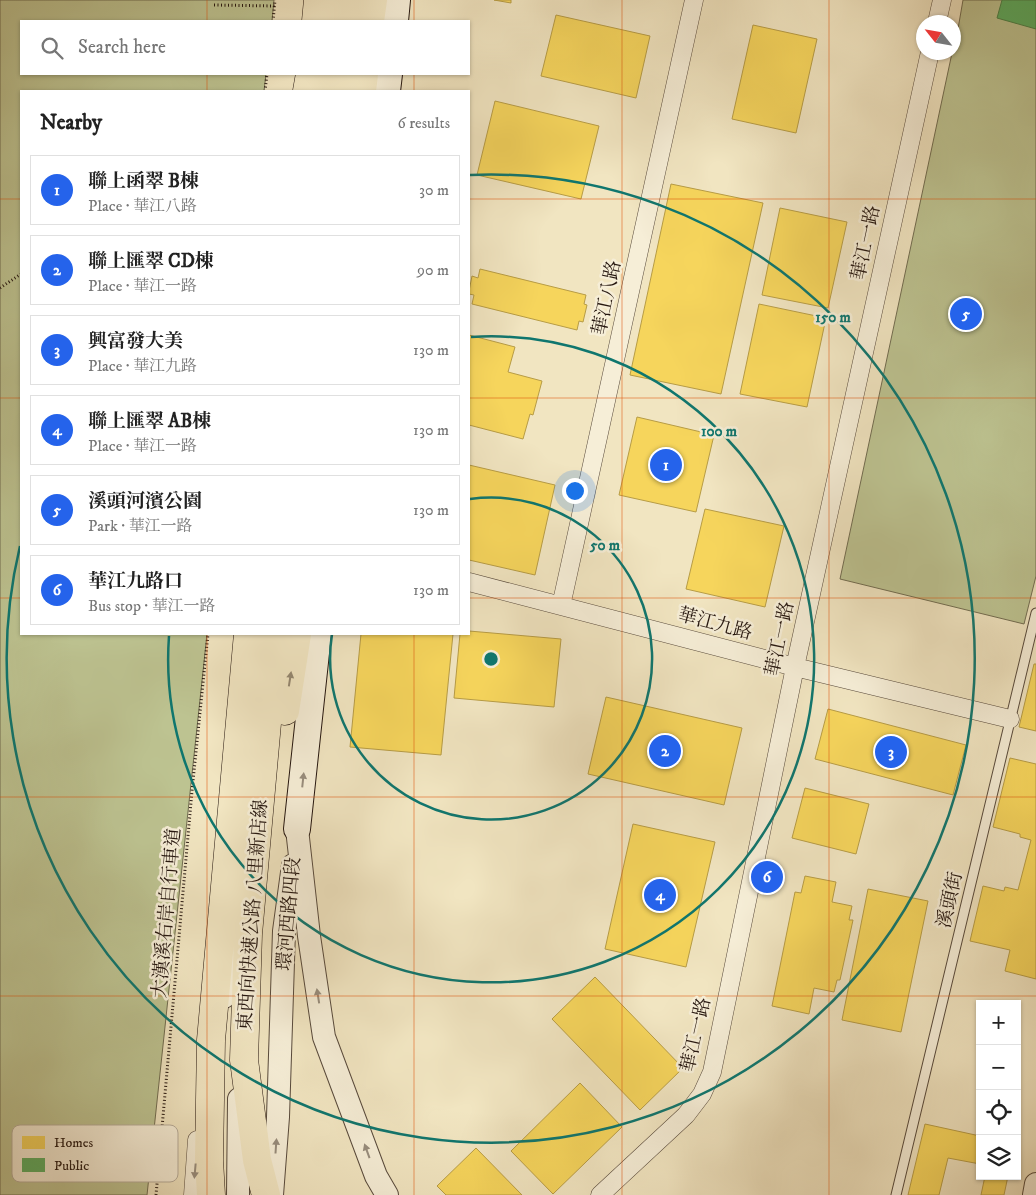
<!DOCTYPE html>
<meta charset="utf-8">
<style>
body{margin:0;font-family:"IM FELL DW Pica","Noto Serif TC",serif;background:#f6f6f6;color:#222}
.controls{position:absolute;right:15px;bottom:15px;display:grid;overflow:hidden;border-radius:0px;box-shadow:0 1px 4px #0004}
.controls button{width:45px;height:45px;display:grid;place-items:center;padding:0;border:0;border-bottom:1px solid #e0e0e0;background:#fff;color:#222;font:25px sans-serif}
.compass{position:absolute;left:916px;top:15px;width:45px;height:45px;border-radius:50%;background:#fff;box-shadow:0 1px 4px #0004;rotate:301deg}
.you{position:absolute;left:574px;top:490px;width:18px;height:18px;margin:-12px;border:4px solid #fff;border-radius:50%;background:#1a73e8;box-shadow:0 0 0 8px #1a73e833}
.badge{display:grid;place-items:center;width:32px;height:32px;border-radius:50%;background:#2563eb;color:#fff;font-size:16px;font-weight:700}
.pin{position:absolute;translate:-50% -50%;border:2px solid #fff;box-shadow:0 1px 5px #0006}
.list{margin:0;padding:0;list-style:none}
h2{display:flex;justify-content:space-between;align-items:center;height:65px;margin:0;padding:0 20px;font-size:21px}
h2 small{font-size:16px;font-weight:400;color:#767676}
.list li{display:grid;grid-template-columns:32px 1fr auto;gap:15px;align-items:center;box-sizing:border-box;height:70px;margin:0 10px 10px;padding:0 10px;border:1px solid #e0e0e0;border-radius:0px}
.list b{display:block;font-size:19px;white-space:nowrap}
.list p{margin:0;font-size:16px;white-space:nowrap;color:#767676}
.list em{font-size:16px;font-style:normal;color:#767676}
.icon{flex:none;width:28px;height:28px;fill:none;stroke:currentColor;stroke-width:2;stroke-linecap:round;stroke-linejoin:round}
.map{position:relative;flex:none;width:1036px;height:1195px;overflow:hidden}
.search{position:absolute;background:#fff;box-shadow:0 1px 4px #0004;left:20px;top:20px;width:450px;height:55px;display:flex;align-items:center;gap:12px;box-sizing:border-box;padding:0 18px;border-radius:0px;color:#767676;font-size:19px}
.panel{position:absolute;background:#fff;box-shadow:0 1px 4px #0004;left:20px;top:90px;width:450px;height:545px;border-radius:0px}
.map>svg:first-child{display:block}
.green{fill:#bdc391;stroke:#716c50}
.homes{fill:#f6d55c;stroke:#b79c45}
.public{fill:#5aae61;stroke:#4a8048}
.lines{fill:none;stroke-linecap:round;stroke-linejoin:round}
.service-casing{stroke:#584a3c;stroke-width:11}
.minor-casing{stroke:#584a3c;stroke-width:19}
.tertiary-casing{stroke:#584a3c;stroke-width:24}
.secondary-casing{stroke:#25160f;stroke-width:28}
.trunk-casing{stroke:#25160f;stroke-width:29}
.path{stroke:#25160f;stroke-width:3;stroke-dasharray:1 2.5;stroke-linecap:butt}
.service{stroke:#f6eed7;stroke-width:9}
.minor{stroke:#f6eed7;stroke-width:18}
.tertiary{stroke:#f6eed7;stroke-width:22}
.secondary{stroke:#f6eed7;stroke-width:26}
.trunk{stroke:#f1e5c1;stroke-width:28}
.oneway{fill:#958871}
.oneway2{fill:#988d7d}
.grid{fill:none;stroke:#de560c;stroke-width:1;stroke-opacity:0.55}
.ring{fill:none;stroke:#0f766e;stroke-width:2.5}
.labels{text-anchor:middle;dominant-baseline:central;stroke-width:5;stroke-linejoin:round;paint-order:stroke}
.street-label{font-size:19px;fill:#25160f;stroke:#f6eed7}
.key{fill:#f6eed7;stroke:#b7ad9b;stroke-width:1}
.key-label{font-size:14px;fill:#25160f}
.centre{fill:#0f766e;stroke:#f6eed7;stroke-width:2.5}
.ring-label{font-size:15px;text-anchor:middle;font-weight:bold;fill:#0f766e;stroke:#f6eed7;stroke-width:5;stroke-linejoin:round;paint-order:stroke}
</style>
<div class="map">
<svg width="1036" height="1195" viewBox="0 0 1036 1195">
<rect width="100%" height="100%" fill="#f1e5c1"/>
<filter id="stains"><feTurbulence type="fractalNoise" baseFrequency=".004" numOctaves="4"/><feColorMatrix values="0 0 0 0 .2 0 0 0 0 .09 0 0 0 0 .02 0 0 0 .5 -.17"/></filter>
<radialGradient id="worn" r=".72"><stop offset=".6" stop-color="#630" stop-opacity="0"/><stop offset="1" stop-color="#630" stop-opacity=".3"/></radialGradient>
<path class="green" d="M0 0H274L272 21H21V74H266L264 91H21V634H207L147 1195H0Z
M963 0H1036V576L1024 624 840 579 952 53 954 52Z"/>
<path class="homes" d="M494 0H511V3Z
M556 15 650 36 636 98 541 76Z
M753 25 817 39 796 133 732 119Z
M495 101 599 126 581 199 477 175Z
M671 184 763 203 721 394 630 375Z
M780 208 847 222 828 308 762 295Z
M480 269 586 295 584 304 587 305 583 322 579 321 577 330 472 304 474 295 469 294V291L472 276 478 278Z
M759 304 826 318 807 407 740 394Z
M469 335 515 347 508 372 542 381 533 415 530 414 523 439 469 425Z
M637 417 714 435 696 512 619 495Z
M469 465 555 485 535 575 469 560Z
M705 509 784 526 765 607 686 589Z
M469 631 561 639 554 707 454 698 460 634H469Z
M361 634H453L441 755 350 747Z
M1034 664H1036V731L1019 727Z
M606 697 742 728 724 805 588 774Z
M828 709 966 745 953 795 815 759Z
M1010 758 1036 764V979L1005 971 1010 950 970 941 983 886 1004 891 1005 887 1018 890 1031 840 1020 837V834L993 827Z
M805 788 869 804 856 854 792 838Z
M633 824 715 842 686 967 605 949Z
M805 876 836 882 832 902 852 906 849 920H853L840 980H837L834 992 814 988 809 1014 772 1006 795 892 801 893Z
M868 889 928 901 901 1032 842 1020Z
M595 977 683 1068 640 1110 552 1019Z
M580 1083 622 1127 553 1194 511 1151Z
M925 1124 980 1136V1164L948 1158 939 1195H908Z
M476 1148 522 1195H446L437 1186Z
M985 1176H1008L1004 1195H981Z"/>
<path class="public" d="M1002 0H1036V29L997 18Z"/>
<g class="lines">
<g class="service-casing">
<path id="service" d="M896 1195 1036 613"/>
</g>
<g class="minor-casing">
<path id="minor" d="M937 22 942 0
M469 582 795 667 1010 719
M561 606 694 0
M193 1195 197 1140
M600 1195 686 1115 702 1094 712 1072 795 667 930 52"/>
</g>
<g class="tertiary-casing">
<path id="tertiary" d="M297 829 309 936 324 1037 376 1176 387 1195
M224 997 238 942
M238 1195 239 1099
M272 1195 278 1117 284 931 293 865
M1034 1195 1036 1184"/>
</g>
<g class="secondary-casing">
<path id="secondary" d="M395 21 397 0
M387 91 389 74
M297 829 318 634"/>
</g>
<g class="trunk-casing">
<path id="trunk" d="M316 21 318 0
M343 21 346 0
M370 21 373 0
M307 91 310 74
M335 91 337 74
M362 91 364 74
M285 711 297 634
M211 1195 209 1160 211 1040 248 634
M266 1195 257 1160 244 1060 248 934 275 634"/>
</g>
<path class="path" d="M214 5 275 6
M273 21 275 0
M265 91 267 74
M0 288 21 274
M156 1195 192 791 208 634"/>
<use href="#service" class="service"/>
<use href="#minor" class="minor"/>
<use href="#tertiary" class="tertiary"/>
<use href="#secondary" class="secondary"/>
<use href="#trunk" class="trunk"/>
</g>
<defs><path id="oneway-solid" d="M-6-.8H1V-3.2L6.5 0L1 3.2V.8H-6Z" transform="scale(1.25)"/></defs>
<use class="oneway" href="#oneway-solid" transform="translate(290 679) rotate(-81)"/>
<g class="oneway2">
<use href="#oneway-solid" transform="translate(303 780) rotate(-84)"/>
<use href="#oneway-solid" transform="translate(318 996) rotate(-99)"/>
<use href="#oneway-solid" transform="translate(276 1146) rotate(-86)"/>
<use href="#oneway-solid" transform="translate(367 1151) rotate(-110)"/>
<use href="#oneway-solid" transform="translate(195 1171) rotate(95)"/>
</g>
<path class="grid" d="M207 0V21M414 0V21M622 0V1195M829 0V1195M207 74V91M414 74V91M0 199H21M469 199H1036M0 398H21M469 398H1036M0 598H21M469 598H1036M207 634V1195M414 634V1195M0 797H1036M0 996H1036"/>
<g class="ring">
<path d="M470 499A161 161 0 1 1 332 634"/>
<path d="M471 337A323 323 0 1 1 169 636"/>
<path d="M470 175A484 484 0 1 1 20 546"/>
</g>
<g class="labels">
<g class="street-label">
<text transform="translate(866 243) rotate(-78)">華江一路</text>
<text transform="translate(607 298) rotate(-78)">華江八路</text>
<text transform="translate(715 624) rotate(15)">華江九路</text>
<text transform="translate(780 639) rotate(-78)">華江一路</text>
<text transform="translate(950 900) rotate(-77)">溪頭街</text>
<text transform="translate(167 913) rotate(-85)">大漢溪右岸自行車道</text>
<text transform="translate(289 914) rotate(-85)">環河西路四段</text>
<text transform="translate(253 915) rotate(-86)">東西向快速公路 八里新店線</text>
<text transform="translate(696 1035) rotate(-77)">華江一路</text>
</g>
</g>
<rect x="12" y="1125" width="166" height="57" rx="8" class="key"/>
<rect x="22" y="1136" width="23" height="13" fill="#f6d55c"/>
<rect x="22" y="1158" width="23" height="14" fill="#5aae61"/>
<g class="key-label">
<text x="54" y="1147">Homes</text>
<text x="54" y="1170">Public</text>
</g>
<circle cx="491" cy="659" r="8" class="centre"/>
<g class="ring-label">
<text x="833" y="322">150 m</text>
<text x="719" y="436">100 m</text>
<text x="605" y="550">50 m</text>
</g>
<rect width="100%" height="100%" filter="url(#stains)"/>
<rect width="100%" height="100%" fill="url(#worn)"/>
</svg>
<div class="controls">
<button>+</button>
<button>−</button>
<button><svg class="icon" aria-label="locate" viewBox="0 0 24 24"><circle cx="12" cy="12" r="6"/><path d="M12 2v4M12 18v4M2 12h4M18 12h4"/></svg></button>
<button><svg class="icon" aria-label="layers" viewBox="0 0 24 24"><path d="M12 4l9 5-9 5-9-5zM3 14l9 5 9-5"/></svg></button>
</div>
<svg class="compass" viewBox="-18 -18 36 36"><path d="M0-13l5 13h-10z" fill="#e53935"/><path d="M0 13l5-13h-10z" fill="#767676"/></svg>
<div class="you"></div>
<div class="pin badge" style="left:666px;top:465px">1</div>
<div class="pin badge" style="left:665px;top:751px">2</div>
<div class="pin badge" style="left:891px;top:752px">3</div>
<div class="pin badge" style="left:660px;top:895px">4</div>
<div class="pin badge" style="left:966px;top:314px">5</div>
<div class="pin badge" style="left:767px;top:877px">6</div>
<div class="search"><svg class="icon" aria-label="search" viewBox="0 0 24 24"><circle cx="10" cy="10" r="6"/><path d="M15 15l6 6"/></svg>Search here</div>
<section class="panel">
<h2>Nearby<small>6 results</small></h2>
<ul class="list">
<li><span class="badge">1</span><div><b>聯上函翠 B棟</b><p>Place · 華江八路</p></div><em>30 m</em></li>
<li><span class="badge">2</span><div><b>聯上匯翠 CD棟</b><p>Place · 華江一路</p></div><em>90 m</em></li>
<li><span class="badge">3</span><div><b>興富發大美</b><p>Place · 華江九路</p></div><em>130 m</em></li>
<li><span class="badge">4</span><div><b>聯上匯翠 AB棟</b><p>Place · 華江一路</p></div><em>130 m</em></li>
<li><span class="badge">5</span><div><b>溪頭河濱公園</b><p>Park · 華江一路</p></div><em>130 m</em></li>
<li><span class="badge">6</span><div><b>華江九路口</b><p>Bus stop · 華江一路</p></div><em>130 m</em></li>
</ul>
</section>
</div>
